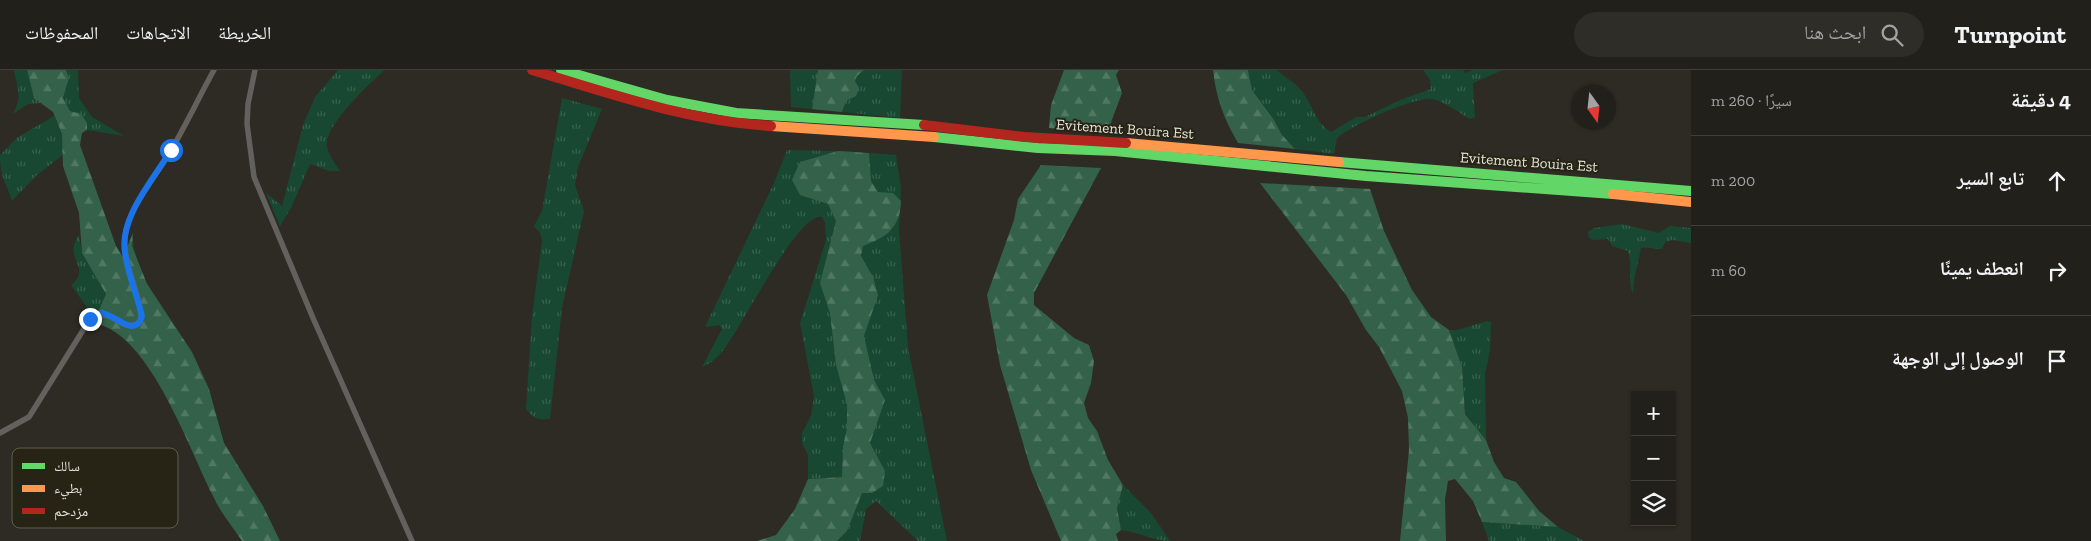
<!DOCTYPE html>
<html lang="ar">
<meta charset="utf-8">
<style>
body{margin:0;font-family:"Zilla Slab","Noto Naskh Arabic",serif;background:#2e2d27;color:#f1f3f6;direction:rtl}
.controls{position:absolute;right:15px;bottom:15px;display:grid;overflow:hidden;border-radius:0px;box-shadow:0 1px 4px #0004}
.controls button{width:45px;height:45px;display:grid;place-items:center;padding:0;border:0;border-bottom:1px solid #3f3e39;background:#22201a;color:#f1f3f6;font:25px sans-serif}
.compass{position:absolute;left:1571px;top:15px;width:45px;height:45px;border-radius:50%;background:#22201a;box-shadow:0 1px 4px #0004;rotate:165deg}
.stop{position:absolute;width:15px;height:15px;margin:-11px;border:4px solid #1a73e8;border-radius:50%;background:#fff}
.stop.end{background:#1a73e8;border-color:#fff;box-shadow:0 1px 5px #0008}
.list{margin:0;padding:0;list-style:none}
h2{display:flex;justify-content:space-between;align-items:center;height:65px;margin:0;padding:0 20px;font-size:21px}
h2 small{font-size:16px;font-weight:400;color:#a2a3a2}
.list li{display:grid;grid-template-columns:32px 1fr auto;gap:15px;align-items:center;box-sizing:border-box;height:90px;padding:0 20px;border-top:1px solid #3f3e39}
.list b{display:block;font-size:19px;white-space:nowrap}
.list em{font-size:16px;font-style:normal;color:#a2a3a2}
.icon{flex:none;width:28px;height:28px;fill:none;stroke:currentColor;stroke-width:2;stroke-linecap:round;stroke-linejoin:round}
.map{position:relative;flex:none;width:1691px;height:471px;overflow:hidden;direction:ltr}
header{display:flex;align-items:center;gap:30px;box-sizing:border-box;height:70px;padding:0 25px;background:#22201a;border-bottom:1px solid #3f3e39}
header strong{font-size:24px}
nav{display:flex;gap:28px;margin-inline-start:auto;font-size:18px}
.search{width:350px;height:45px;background:#2e2d27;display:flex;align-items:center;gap:12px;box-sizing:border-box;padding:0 18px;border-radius:28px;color:#a2a3a2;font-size:19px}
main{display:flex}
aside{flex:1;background:#22201a}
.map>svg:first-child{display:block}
.grass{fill:url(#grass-tufts)}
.forest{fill:url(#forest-firs)}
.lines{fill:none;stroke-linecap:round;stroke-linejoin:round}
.street{stroke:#63615e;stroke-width:5.5}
.fast{stroke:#63d668;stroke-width:10}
.slow{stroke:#ff974d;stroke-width:10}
.jam{stroke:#b3261e;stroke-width:10}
.route{stroke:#1a73e8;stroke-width:6}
.labels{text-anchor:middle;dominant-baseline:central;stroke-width:4;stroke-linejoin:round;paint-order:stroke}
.street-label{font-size:15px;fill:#e5e3d9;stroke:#272415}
.key{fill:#272415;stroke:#605d50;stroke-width:1}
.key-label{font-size:14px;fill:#e5e3d9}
</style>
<header>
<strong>Turnpoint</strong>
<div class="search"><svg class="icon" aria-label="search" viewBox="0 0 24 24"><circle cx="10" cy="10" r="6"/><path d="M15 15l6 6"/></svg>ابحث هنا</div>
<nav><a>الخريطة</a><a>الاتجاهات</a><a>المحفوظات</a></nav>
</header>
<main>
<aside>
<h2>4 دقيقة<small>سيرًا · 260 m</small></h2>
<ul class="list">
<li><svg class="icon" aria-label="ahead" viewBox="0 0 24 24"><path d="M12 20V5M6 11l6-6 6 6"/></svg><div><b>تابع السير</b></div><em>200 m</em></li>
<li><svg class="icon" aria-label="right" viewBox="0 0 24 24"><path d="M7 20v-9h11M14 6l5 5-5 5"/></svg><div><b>انعطف يمينًا</b></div><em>60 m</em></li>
<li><svg class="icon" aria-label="arrive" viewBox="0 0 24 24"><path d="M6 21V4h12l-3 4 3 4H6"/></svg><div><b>الوصول إلى الوجهة</b></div></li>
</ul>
</aside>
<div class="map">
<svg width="1691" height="471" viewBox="0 0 1691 471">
<defs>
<pattern id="grass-tufts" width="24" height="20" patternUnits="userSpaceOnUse" patternTransform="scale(1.25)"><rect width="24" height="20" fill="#184832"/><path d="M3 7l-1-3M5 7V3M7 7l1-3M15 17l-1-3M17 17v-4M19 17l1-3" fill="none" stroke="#39624f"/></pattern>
<pattern id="forest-firs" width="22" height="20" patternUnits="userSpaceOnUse" patternTransform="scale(1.25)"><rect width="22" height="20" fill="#336149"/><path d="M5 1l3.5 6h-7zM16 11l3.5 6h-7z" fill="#507863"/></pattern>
</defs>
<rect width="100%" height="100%" fill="#2d2b23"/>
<path class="grass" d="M14 0H27L34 28 41 33 28 34 13 44C23 25 17 19 14 0Z
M66 0H78L79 28 92 47 124 66 87 60V53L70 41 63 28 69 8Z
M338 0H384C370 14 323 56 327 77 329 85 335 94 340 101H329L310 94 291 138 280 156 266 123 282 136 303 55 315 27Z
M790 0H902L900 48 791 37Z
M1248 0H1277C1285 8 1294 11 1301 20 1313 34 1314 52 1331 62L1356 47H1365L1400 30 1431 19 1430 10 1423 0H1463L1465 3 1473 0H1503L1473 13 1475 47 1470 49C1459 43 1444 31 1432 29 1412 27 1352 55 1337 68L1334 84 1295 79 1282 65 1274 50 1252 20Z
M562 28 602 39 578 97 575 115 584 141 562 238 550 349C538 350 534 349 526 339L532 246 542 171 540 163 534 156 542 141Z
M54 46 62 64 64 84 37 105 12 131C6 111 0 108 0 85L18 67Z
M787 80 838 81 896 85 901 118 899 160 908 277 947 471H918L876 431 866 439 860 471H837L847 461 862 422 842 407 808 409V385L802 373V363L811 346 814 326 800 253 826 170 825 153 822 147C797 142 739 264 720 284 715 290 709 294 702 297L722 259 719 255 705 257 774 113Z
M1622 154 1659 163 1670 156 1691 158V173L1672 170 1665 172 1662 179C1654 180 1649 176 1641 178L1634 210 1633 224C1627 210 1633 196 1628 181L1612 176 1608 169 1593 170 1589 168 1588 162 1594 158Z
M133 163C132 186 144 209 156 228L131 275 110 257 97 254 91 258 99 240 91 243 71 215C93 197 62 189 79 165L82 183 106 224Z
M1487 251 1491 252 1490 280 1485 304 1486 370 1465 343 1462 297 1449 260H1457Z
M1123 415 1151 443 1170 471C1153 471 1138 462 1121 460L1117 438Z
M1482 452 1558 457 1584 471H1489Z"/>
<path class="forest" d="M27 0H66L69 8 63 28 70 41 81 44 87 53V60L82 63 80 75 116 176 123 187 133 163 132 176 147 214 192 282 209 319 224 373 263 436 280 471H242C232 456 220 442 213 426 190 381 150 265 97 254L91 258 106 224 82 183 79 143 63 96 62 64 53 42 34 28Z
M818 0H864L857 6 855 11 859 18 856 26 846 31 842 42 812 39Z
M1064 0H1119L1116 5 1122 23 1107 63 1049 58 1051 35Z
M1213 0H1248L1252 20 1274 50 1282 65 1295 79 1238 73C1224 49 1216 28 1213 0Z
M838 81 869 83 871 111 878 122 893 123 901 131C900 158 887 167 863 176L861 186 873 207 878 225 864 266 874 310 885 330 870 373 885 401 883 416 872 423H862L847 461 837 471H757L776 465 795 439 808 409 842 407 843 377 847 358V334L836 295 830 243 820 213 836 151 828 134 800 125 792 110 800 92Z
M1041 95 1101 98 1034 223V235L1074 268 1089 275 1094 291 1091 313 1084 333 1088 348 1097 361 1108 390 1123 415 1117 438 1121 460 1116 464 1118 471H1061L1031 400 1000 295 987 225 1014 150 1018 129Z
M1260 113 1370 119 1384 161 1412 220 1431 247 1449 260 1462 297 1465 344 1486 370 1494 392 1504 408 1516 412 1539 441 1558 457 1482 452 1473 431 1455 409 1448 411 1445 429 1446 471H1400L1409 380 1408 348 1402 321 1379 277 1366 260 1346 225Z"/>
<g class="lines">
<path class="street" d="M255 0 248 34 247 54 254 107 313 248 412 471
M0 363 29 347 90 249C113 234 121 266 140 252 145 233 121 192 125 166 128 139 156 106 170 82 186 55 199 27 214 0"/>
<path class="fast" d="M561 0 667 30 736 43 924 55
M934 67 1038 78 1115 81 1366 106 1613 124
M1339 92 1691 121"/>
<path class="slow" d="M771 56 934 67
M1126 73 1339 92
M1613 124 1691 132"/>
<path class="jam" d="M532 0C611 24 688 51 771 56
M924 55 1025 67 1126 73"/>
</g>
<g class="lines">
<path class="route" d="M90 249C93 247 97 244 101 243 114 243 135 270 142 246 137 225 128 205 125 183 119 147 154 109 171 80"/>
</g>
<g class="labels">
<g class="street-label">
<text transform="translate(1125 59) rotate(4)">Evitement Bouira Est</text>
<text transform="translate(1529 92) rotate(4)">Evitement Bouira Est</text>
</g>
</g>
<rect x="12" y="378" width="166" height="80" rx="8" class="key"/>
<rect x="22" y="393" width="23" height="6" fill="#63d668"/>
<rect x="22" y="415" width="23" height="7" fill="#ff974d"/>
<rect x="22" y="438" width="23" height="6" fill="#b3261e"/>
<g class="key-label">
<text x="54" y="401">سالك</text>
<text x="54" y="423">بطيء</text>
<text x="54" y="446">مزدحم</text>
</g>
</svg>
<div class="controls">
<button>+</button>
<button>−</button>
<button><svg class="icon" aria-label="layers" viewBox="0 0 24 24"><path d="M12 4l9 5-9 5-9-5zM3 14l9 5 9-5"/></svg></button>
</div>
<svg class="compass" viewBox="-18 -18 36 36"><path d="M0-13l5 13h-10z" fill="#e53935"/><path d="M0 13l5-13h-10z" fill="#a2a3a2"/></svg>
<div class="stop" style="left:171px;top:80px"></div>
<div class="stop end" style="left:90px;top:249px"></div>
</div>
</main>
